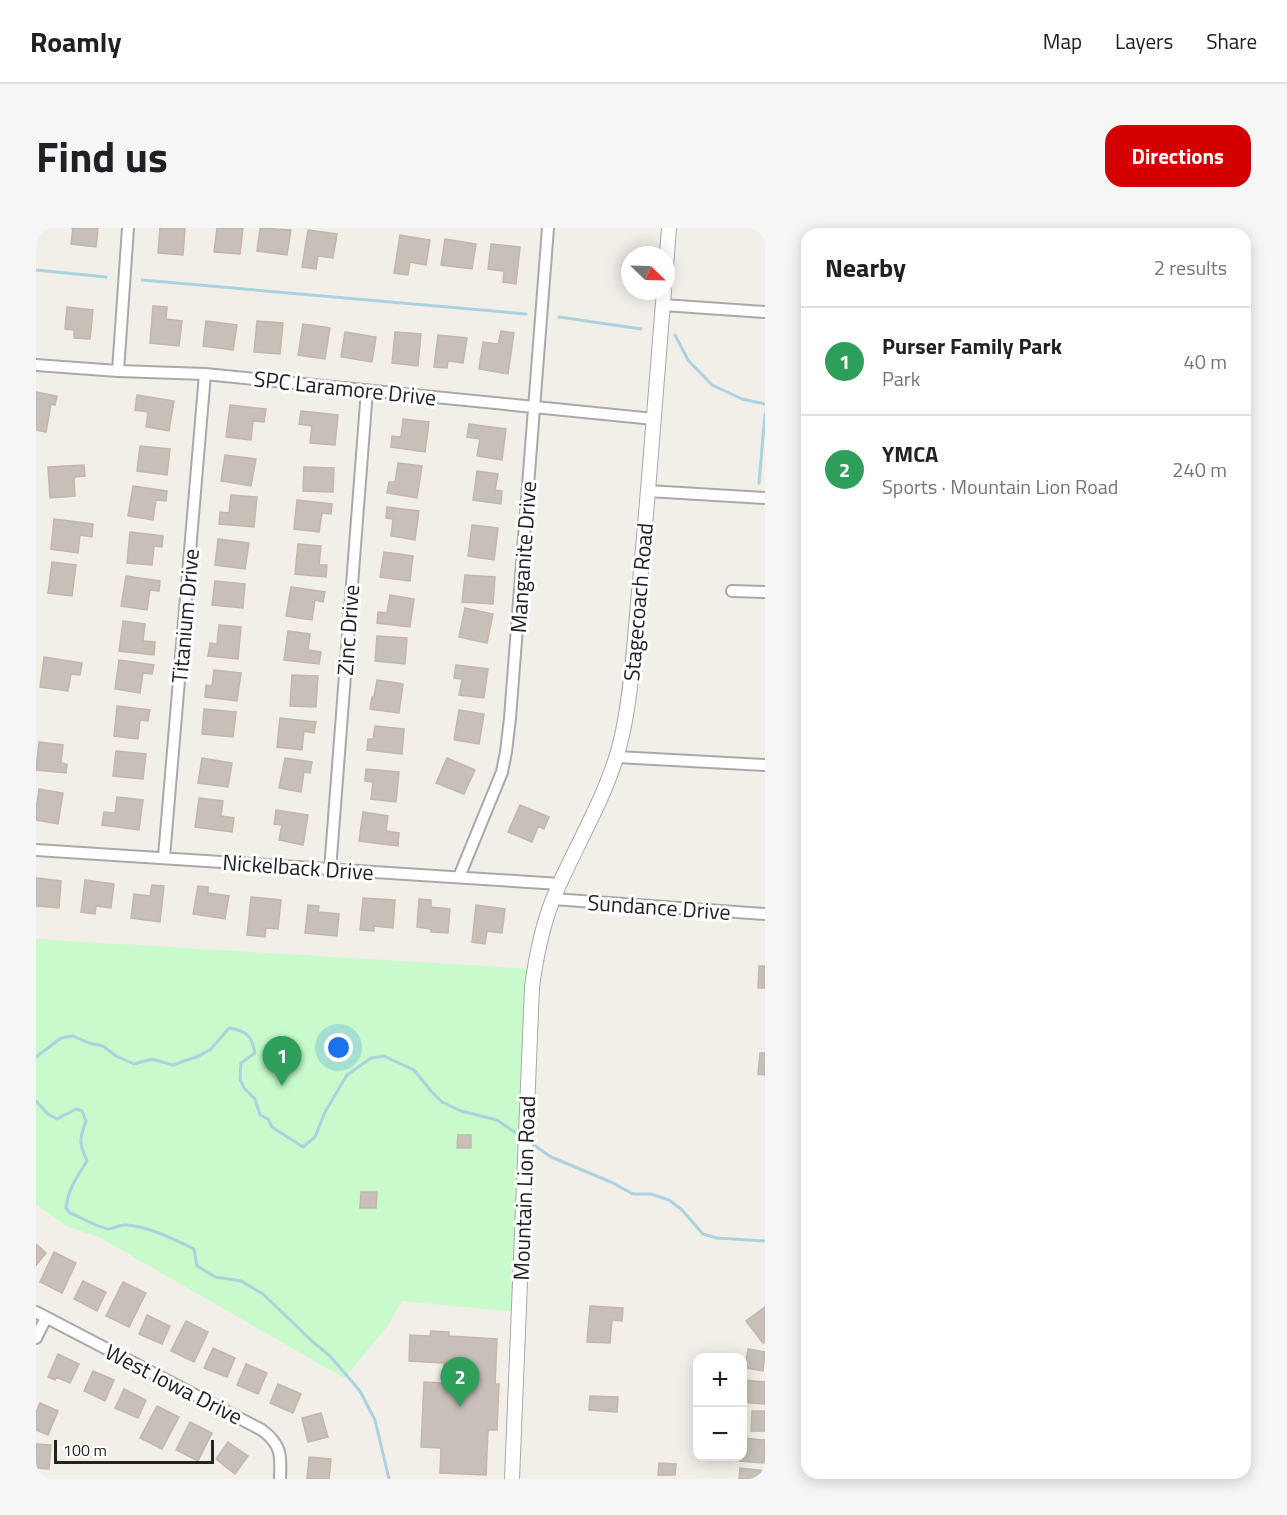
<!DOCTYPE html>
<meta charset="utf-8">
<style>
body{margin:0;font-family:"Titillium Web",sans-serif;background:#f6f6f6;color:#202124}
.controls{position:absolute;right:18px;bottom:18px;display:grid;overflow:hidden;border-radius:12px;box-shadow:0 3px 15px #0003}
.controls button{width:54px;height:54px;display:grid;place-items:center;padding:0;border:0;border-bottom:2px solid #e0e0e0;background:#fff;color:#202124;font:30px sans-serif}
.compass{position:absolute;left:585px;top:18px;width:54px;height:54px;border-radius:50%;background:#fff;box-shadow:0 3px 15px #0003;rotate:113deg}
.scale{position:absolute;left:18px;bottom:15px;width:160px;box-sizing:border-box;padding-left:6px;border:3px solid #222;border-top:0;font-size:16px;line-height:21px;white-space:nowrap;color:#222;-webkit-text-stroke:4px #fff;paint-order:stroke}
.you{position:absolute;left:303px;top:820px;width:21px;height:21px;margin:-15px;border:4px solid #fff;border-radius:50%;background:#1a73e8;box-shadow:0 0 0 9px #1a73e833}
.badge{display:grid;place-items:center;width:39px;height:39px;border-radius:50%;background:#d40000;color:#fff;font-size:20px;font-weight:700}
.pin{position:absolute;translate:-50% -50px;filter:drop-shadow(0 2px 3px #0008)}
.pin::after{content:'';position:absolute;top:32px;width:21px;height:18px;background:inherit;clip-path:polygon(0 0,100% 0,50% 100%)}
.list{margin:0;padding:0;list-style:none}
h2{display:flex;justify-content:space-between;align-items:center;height:78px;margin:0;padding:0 24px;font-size:26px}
h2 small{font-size:20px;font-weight:400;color:#757577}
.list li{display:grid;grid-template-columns:39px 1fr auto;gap:18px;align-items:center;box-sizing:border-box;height:108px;padding:0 24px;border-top:2px solid #e0e0e0}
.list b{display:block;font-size:22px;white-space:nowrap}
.list p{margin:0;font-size:20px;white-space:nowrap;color:#757577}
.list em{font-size:20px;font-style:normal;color:#757577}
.map{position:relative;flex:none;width:729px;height:1251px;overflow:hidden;border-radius:18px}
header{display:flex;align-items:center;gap:36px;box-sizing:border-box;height:84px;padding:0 30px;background:#fff;border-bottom:2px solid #e0e0e0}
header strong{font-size:28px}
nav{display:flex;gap:33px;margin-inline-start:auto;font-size:21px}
.intro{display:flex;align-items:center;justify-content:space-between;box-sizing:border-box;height:144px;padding:0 36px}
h1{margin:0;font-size:42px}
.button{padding:15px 27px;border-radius:18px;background:#d40000;color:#fff;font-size:21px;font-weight:700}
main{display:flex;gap:36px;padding:0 36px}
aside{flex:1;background:#fff;border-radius:18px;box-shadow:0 3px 15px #0003}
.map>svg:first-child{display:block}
.park{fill:#c8facc}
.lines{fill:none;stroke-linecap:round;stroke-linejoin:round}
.stream{stroke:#aad3df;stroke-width:3}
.building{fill:#c7bfb8;stroke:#c4b6ab;stroke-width:1.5}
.minor-casing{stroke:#a9a9a9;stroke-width:14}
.tertiary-casing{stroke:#a9a9a9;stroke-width:16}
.minor{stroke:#fff;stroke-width:10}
.tertiary{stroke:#fff;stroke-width:14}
.labels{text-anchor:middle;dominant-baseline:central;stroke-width:6;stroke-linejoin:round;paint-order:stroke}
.street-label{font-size:22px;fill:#222;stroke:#fff}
</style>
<header>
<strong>Roamly</strong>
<nav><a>Map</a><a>Layers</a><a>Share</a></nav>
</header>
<div class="intro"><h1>Find us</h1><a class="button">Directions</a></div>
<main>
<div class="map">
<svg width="729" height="1251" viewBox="0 0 729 1251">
<rect width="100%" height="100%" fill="#f2efe9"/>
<path class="park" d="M0 711 498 741 483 1084 366 1073 351 1099 308 1150 63 1009 30 998 0 976Z"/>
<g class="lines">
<path class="stream" d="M0 42 70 49
M106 52 490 86
M523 89 605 101
M639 107 652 132 676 157 706 171 729 176
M723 255 729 186
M0 829 25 810 37 808 53 815 67 818 80 828 98 836 116 831 137 837 163 828 175 821 193 800C211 803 216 808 219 825L205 835 204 851 208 860 219 871 224 887 232 891 236 899 267 919 279 909 289 884 311 847 335 830 348 828 378 842 395 863 406 874 425 883 461 892 484 908
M0 873 12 886 21 891 40 881 46 883 50 893C43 912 43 915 51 933 41 949 32 961 30 980L34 985C42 988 65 1001 73 1001 79 1000 84 996 91 997 114 999 137 1011 158 1021L161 1038 179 1049 205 1053 227 1066 277 1114 294 1128 324 1163 339 1192 353 1251
M495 915 515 929 575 954 597 966H615L633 972 646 982 667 1006 681 1010 729 1013"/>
</g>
<path class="building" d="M35 0H62L60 19 35 16 37 0Z
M124 0H149L147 27 122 25Z
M181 0H207L204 26 178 24Z
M224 0 255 2 251 27 221 23Z
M272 2 301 6 297 30 282 28 280 41 266 39Z
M364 7 394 12 390 37 374 34 372 47 358 45Z
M409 11 440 16 436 41 405 37Z
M455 16 484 19 480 56 467 54 468 43 452 41Z
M117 78 131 79 130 91 146 93 143 118 114 115Z
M31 79 57 82 54 111 38 110V102L29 101Z
M170 93 201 97 197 122 167 118Z
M221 93 247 95 244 126 218 124Z
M267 96 294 100 289 131 262 127Z
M465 103 478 105 472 146 443 141 447 114 462 116Z
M309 104 340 109 336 134 305 129Z
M359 104 385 106 382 138 356 135Z
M402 107 431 110 427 135 412 133 411 140 398 139Z
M0 164 21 168 19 177 15 176 10 204 0 202Z
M101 167 138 173 133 203 110 199 112 184 99 182Z
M194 177 230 181 228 194 217 193 215 212 190 209Z
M265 183 302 187 299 217 274 215 276 198 263 196Z
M367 191 393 194 389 224 355 219 356 208 365 209Z
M433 196 470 201 466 232 441 228 444 211 431 209Z
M104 218 134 221 131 247 101 243Z
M189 227 220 231 215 258 185 253Z
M362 235 386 238 381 270 351 265 353 254H359Z
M48 237 49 248 38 249 39 268 14 270 12 239Z
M268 239 298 240 297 264 267 263Z
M441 243 462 246 459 262 466 263 465 276 437 272Z
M97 258 131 263 130 273 120 272 117 292 92 288Z
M195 267 221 269 218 299 183 296 184 284 193 285Z
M261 272 296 276 295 286 286 285 283 304 258 301Z
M351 279 383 283 379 312 355 308 357 291 350 290Z
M18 291 57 296 56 309 44 307 42 325 15 321Z
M436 297 462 300 458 332 432 328Z
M94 304 127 308 126 319 118 318 116 337 91 335Z
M182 311 213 315 209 341 179 337Z
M262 316 285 318 283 337H291L290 349 259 346Z
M348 324 377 328 374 353 344 349Z
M16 334 40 337 36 368 12 365Z
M429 347 459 349 457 376 426 374Z
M90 348 124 353 123 363 114 362 111 382 85 378Z
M179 353 209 356 207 380 176 377Z
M255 359 289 364 287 374 279 372 276 392 250 388Z
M354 367 378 371 374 399 341 395 342 384 351 385Z
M429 380 457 386 451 415 423 409Z
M87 393 109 396 107 413 119 414 118 427 83 423Z
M183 397 205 399 202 431 172 428 174 415 181 416Z
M252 403 274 406 272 422 285 424 283 436 248 432Z
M341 408 371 410 369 436 339 433Z
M8 429 46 435 44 447 35 446 32 463 4 459Z
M83 432 118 437 116 446 107 445 104 465 79 461Z
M420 437 452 441 448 470 423 467 426 451 418 450Z
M178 442 205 445 201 473 169 469 170 457 176 458Z
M256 447 282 448 280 479 254 478Z
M341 452 367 456 363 485 334 481 336 469H338Z
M81 478 114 482 112 493 104 492 102 511 78 508Z
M168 481 200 484 197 509 166 506Z
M423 482 448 486 443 516 418 512Z
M244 490 280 494 278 505 268 503 266 522 241 519Z
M339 498 368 501 366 526 331 522 332 511H337Z
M3 514 27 517 25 535 31 536 30 545 0 542Z
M80 523 110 526 107 551 77 548Z
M166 530 196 535 192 559 162 555Z
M249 530 276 534 274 545 268 544 265 564 243 560Z
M411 530 439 542 428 566 400 555Z
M330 541 363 544 360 574 335 571 337 554 329 553Z
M3 561 27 565 22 596 0 592V581Z
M81 569 107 572 103 602 66 597 68 584 79 585Z
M163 570 187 573 185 588 198 590 196 604 159 599Z
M484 577 513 589 508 601 502 598 496 614 472 604Z
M240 582 272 587 267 617 243 612 246 597 238 596Z
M327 584 352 588 350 603 363 605 362 618 323 613Z
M0 650 25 653 23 680 0 678Z
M49 652 78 656 75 680 60 678 59 686 45 684Z
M116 657 128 658 124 694 95 690 98 666 114 668Z
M162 658 172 659V665L193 668 189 691 157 686Z
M215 669 245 672 242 701 230 700 229 709 211 707Z
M327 670 359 672 357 700 338 698V703L324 702Z
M383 671 395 672V679L414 681 412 705 395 704V701L381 699Z
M272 677 283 678 282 684 303 686 301 708 269 705Z
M440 677 469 681 466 705 451 703 449 716 436 714Z
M723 738H729V760H722Z
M724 825H729V847L722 846Z
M422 907H435V920H421Z
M325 964H341L340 980H324Z
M0 1016 10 1025 0 1037Z
M18 1024 40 1035 26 1065 4 1054Z
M47 1053 70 1064 61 1083 38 1071Z
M87 1054 110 1065 93 1099 70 1088Z
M554 1078 587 1080 586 1093 576 1092 574 1115 551 1114Z
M729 1079V1114L727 1115 710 1093Z
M111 1087 134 1098 126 1116 103 1106Z
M150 1093 172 1104 158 1134 135 1123Z
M395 1103 413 1104V1108L461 1111 459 1156H463L461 1202H452L450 1247 404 1245 405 1220 385 1219 388 1154 408 1155V1135L373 1133 374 1107 394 1108Z
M177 1120 199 1130 191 1149 168 1140Z
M712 1121 729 1124 727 1143 709 1140Z
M22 1126 43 1136 34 1155 20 1149 19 1152 12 1149Z
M210 1136 231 1145 222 1166 201 1157Z
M57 1143 78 1152 69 1173 48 1163Z
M707 1152 729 1154V1176L706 1174Z
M242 1156 265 1166 257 1185 234 1175Z
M88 1161 110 1172 102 1190 79 1180Z
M554 1168 582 1169 581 1184 553 1182Z
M4 1175 22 1183 12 1207 0 1202V1184Z
M121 1178 143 1189 126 1221 104 1210Z
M716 1183H729V1203H715Z
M285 1185 292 1209 272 1214 266 1190Z
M154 1194 176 1205 162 1233 140 1222Z
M706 1210 729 1212 728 1235 703 1233 704 1228H706Z
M192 1214 212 1228 199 1246 180 1231Z
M0 1216 15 1217 13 1241 0 1240Z
M273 1229 295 1231 293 1251H271Z
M623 1235 640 1236 639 1247H622Z
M704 1240 729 1243V1251H703Z"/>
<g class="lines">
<g class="minor-casing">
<path id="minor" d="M627 77 729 84
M0 137 82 143 169 146 618 191
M82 143 92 0
M612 263 729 270
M696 363 729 364
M581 529 729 537
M0 622 524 656
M128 629 169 146
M294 642 331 162
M423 649 466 544 470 524 474 490 512 0
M517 671 729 686
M0 1084 226 1202C246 1217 245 1228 244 1251
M0 1110 10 1090"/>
</g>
<g class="tertiary-casing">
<path id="tertiary" d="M630 39 633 0
M476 1251 496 759C500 729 506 699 517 671 540 615 575 563 587 503 597 454 599 403 604 354 613 257 620 160 628 63"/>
</g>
<use href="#minor" class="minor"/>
<use href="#tertiary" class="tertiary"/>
</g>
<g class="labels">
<g class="street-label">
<text transform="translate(309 160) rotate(6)">SPC Laramore Drive</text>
<text transform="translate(487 329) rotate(-86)">Manganite Drive</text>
<text transform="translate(602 374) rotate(-85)">Stagecoach Road</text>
<text transform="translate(149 388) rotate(-85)">Titanium Drive</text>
<text transform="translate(312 402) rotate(-86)">Zinc Drive</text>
<text transform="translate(262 639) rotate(4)">Nickelback Drive</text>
<text transform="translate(623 679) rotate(4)">Sundance Drive</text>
<text transform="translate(488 960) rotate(-88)">Mountain Lion Road</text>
<text transform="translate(138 1156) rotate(27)">West Iowa Drive</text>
</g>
</g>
</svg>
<div class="controls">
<button>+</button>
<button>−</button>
</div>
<svg class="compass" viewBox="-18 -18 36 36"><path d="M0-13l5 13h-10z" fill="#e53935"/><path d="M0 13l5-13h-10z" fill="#757577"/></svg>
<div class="scale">100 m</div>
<div class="you"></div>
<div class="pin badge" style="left:246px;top:858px;background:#2e9e5b">1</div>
<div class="pin badge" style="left:424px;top:1179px;background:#2e9e5b">2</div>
</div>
<aside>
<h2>Nearby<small>2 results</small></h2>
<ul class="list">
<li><span class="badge" style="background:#2e9e5b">1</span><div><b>Purser Family Park</b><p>Park</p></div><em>40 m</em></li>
<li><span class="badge" style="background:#2e9e5b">2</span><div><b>YMCA</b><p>Sports · Mountain Lion Road</p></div><em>240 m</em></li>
</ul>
</aside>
</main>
